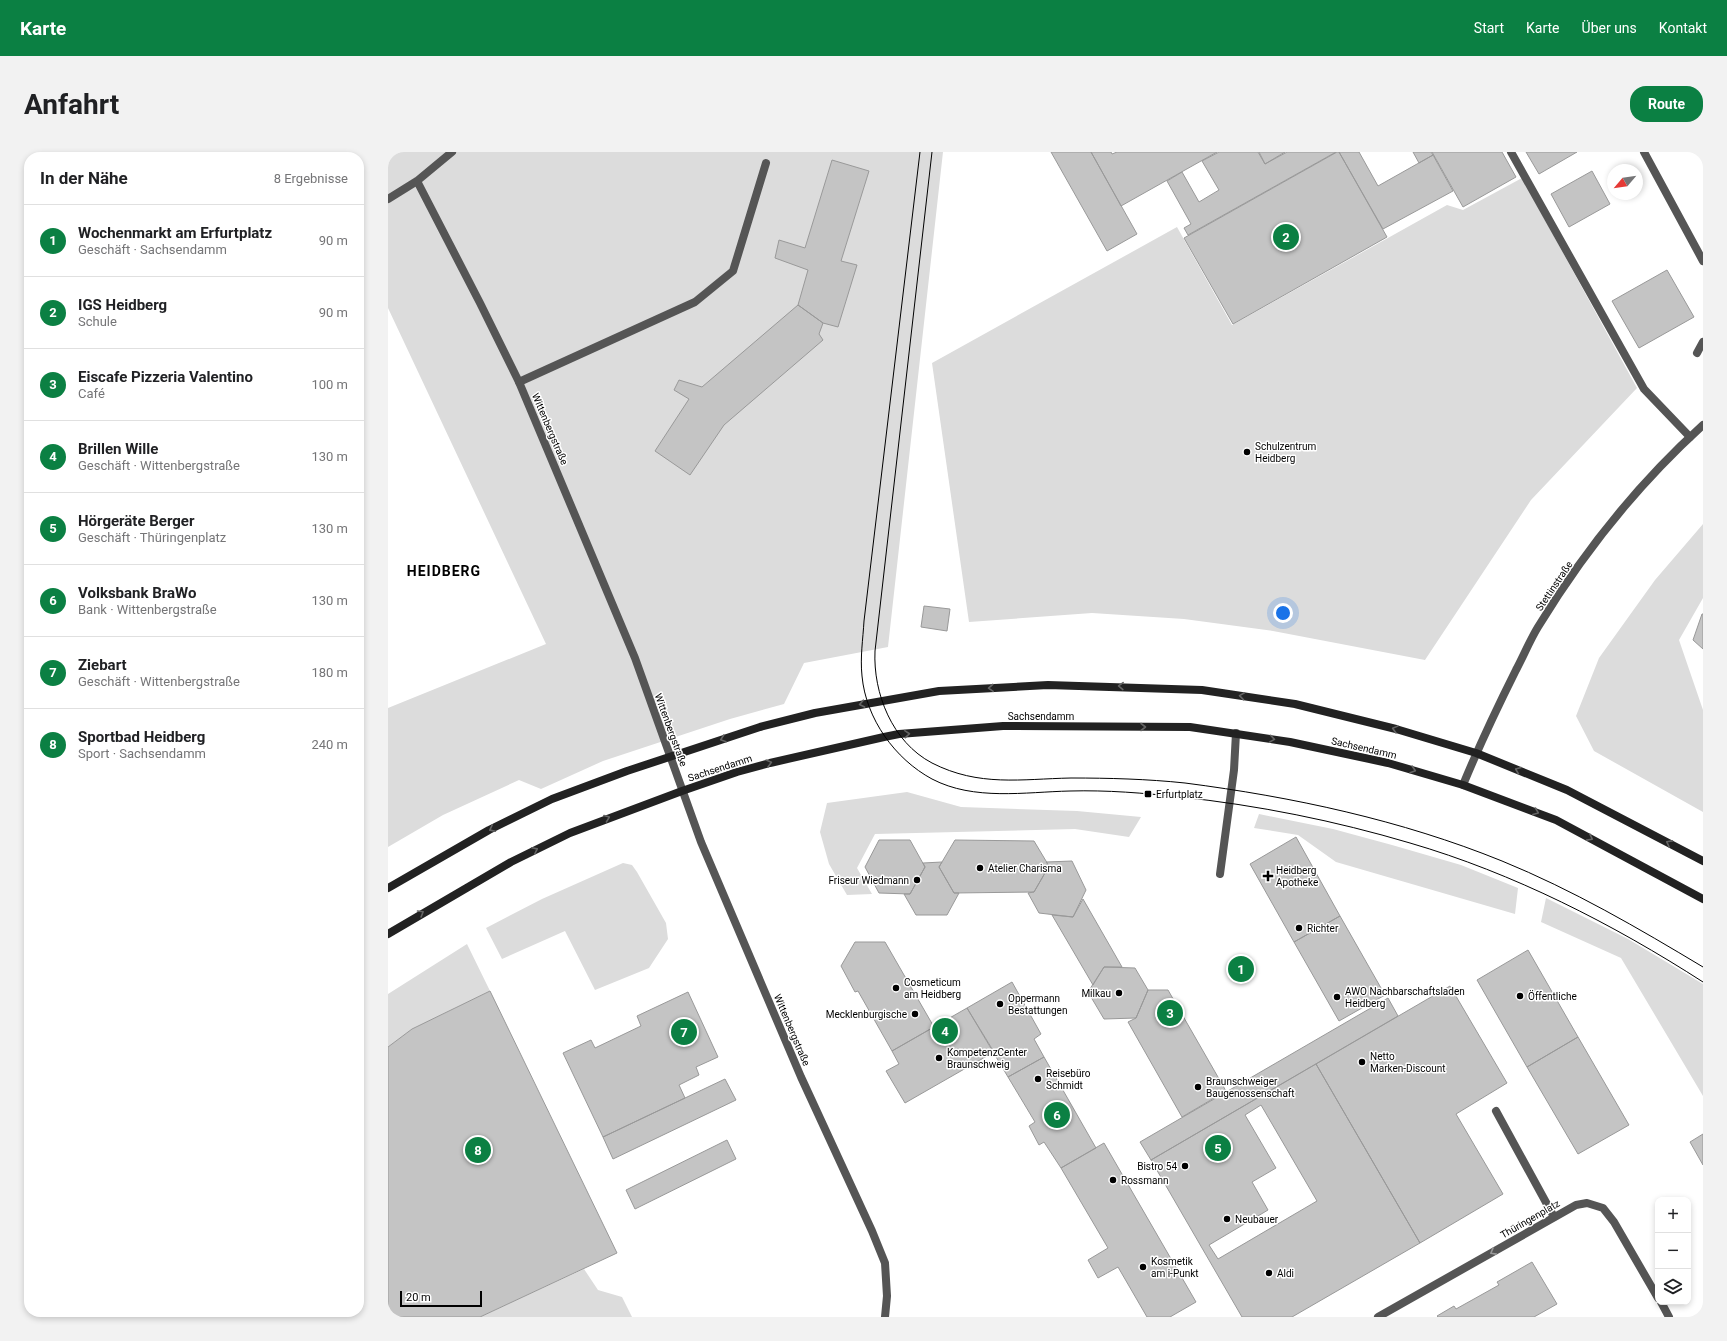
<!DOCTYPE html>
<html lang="de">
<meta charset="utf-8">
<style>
body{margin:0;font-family:Roboto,sans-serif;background:#f2f2f2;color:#202124}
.controls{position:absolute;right:12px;bottom:12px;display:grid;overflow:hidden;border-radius:8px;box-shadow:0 2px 6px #0003}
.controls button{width:36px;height:36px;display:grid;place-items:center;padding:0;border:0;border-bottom:1px solid #e0e0e0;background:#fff;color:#202124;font:20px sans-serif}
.compass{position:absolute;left:1219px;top:12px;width:36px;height:36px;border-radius:50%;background:#fff;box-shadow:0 2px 6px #0003;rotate:241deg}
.scale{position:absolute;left:12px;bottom:10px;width:82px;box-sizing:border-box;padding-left:4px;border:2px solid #000;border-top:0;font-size:11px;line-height:14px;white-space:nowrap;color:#000;-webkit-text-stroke:3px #fff;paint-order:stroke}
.you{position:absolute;left:895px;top:461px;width:14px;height:14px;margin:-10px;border:3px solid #fff;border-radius:50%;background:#1a73e8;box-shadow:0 0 0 6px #1a73e833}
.badge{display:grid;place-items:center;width:26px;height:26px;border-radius:50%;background:#0b8043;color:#fff;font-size:13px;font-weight:700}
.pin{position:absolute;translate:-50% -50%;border:2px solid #fff;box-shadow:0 1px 4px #0006}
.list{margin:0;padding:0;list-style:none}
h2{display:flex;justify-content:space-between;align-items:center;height:52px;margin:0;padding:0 16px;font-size:17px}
h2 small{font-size:13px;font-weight:400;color:#757577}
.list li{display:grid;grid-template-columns:26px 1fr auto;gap:12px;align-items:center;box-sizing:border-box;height:72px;padding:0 16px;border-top:1px solid #e0e0e0}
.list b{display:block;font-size:15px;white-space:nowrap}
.list p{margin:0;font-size:13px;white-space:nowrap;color:#757577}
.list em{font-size:13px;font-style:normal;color:#757577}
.icon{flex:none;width:22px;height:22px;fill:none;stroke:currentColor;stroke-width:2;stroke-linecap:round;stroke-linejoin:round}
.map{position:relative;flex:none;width:1315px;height:1165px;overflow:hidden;border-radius:16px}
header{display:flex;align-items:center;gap:24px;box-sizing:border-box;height:56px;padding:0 20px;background:#0b8043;color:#fff}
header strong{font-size:19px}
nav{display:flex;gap:22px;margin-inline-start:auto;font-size:14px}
.intro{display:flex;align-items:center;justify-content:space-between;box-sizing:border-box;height:96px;padding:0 24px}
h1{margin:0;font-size:28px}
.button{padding:10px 18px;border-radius:16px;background:#0b8043;color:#fff;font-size:14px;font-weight:700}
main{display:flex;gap:24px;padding:0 24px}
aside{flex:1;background:#fff;border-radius:16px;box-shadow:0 2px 6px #0003}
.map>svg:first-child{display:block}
.green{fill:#dcdcdc}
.building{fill:#c4c4c4;stroke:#999;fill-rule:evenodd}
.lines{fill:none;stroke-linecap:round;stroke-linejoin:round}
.lane{stroke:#555;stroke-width:8}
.street{stroke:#555;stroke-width:8}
.secondary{stroke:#222;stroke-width:8}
.tram{stroke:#000;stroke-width:1}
.oneway{stroke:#646464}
.oneway2{stroke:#999}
.poi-dot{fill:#000;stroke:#fff;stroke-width:1.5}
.labels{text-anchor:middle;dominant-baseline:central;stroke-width:3;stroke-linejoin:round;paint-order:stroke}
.street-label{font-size:10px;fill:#000;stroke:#fff}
.poi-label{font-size:10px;fill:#000;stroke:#fff;text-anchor:start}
.district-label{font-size:14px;font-weight:bold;letter-spacing:1px;fill:#000;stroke:#fff}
</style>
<header>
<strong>Karte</strong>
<nav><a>Start</a><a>Karte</a><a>Über uns</a><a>Kontakt</a></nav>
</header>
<div class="intro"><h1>Anfahrt</h1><a class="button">Route</a></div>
<main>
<aside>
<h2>In der Nähe<small>8 Ergebnisse</small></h2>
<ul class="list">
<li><span class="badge">1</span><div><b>Wochenmarkt am Erfurtplatz</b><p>Geschäft · Sachsendamm</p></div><em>90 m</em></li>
<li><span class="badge">2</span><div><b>IGS Heidberg</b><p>Schule</p></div><em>90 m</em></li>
<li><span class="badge">3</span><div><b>Eiscafe Pizzeria Valentino</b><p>Café</p></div><em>100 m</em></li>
<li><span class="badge">4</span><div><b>Brillen Wille</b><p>Geschäft · Wittenbergstraße</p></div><em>130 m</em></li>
<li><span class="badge">5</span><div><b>Hörgeräte Berger</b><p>Geschäft · Thüringenplatz</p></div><em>130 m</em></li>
<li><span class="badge">6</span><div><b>Volksbank BraWo</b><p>Bank · Wittenbergstraße</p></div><em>130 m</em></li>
<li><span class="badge">7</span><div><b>Ziebart</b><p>Geschäft · Wittenbergstraße</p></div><em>180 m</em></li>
<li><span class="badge">8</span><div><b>Sportbad Heidberg</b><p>Sport · Sachsendamm</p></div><em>240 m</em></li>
</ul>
</aside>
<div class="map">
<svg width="1315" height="1165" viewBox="0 0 1315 1165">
<rect width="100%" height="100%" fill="#fff"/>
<path class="green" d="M0 0H555L500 495 416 511 396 552 342 567 215 609 153 637 131 628 55 663 0 695V556L158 492 0 156Z
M1134 26 1249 236 1143 348 1037 508 885 479 796 467 704 461 581 470 544 211 789 75 844 173 1059 53 1075 58Z
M1315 372V446L1291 488 1315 558V660L1206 599 1188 564 1211 506 1267 428Z
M519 640 573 655 689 659 753 665 741 685 687 677 487 682 469 716 484 742 459 743 441 712 432 680 439 651Z
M871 662 945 677 1004 693 1073 713 1130 736 1127 762 948 710 910 683 866 676Z
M235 711 244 713 249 720 278 771 280 787 261 816 207 838 177 779 114 807 98 776 154 747Z
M1158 746 1240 787 1315 832V944L1233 806 1153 770Z
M79 792 102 839 24 877 0 895V842Z
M196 1117 210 1138 234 1145 244 1165H92Z"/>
<path class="building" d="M663 0H703L749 82 719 99Z
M703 0H723L724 2 729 0H829L733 54Z
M831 0H870L877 12 899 0H948L800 83 796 76 803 72 779 29 794 20 811 50 831 38 814 9Z
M871 0H897L877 12Z
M949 0H951L999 85 845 172 796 86Z
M951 0H971L990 34 1045 3 1065 39 995 77Z
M1025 0H1043L1045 3 1031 11Z
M1044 0H1114L1128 25 1075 55Z
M1138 0H1189L1151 22Z
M444 8 481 19 453 109 469 113 450 175 435 171 410 153 420 118 387 106 391 88 417 96Z
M1204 19 1222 52 1181 75 1163 42Z
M1279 118 1306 165 1251 196 1224 149Z
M410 153 435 171 431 182 435 188 336 273 302 323 267 299 301 247 286 238 291 228 314 235Z
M536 454 562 457 559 479 533 475Z
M1314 462H1315V497L1305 488Z
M908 685 952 764 906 790 862 712Z
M491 688H522L537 715 522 742 491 741 477 715Z
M567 688 646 689 661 714 646 740 566 741 551 715Z
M684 709 698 738 685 765 651 761 640 741 646 740 661 714 658 710Z
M554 710 551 715 566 741H571L559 763H528L516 742H522L537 715 535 711Z
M695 747 734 815H716L705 833 664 763 685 765Z
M952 764 997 843 951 869 906 790Z
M467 790H497L546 875 504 899 470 839 467 840 453 814Z
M1140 798 1190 885 1139 915 1089 828Z
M716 815 747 816 760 838 748 866 716 867 700 840Z
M624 830 653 882 646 887 656 905 620 925 579 856Z
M1062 834 1119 931 1068 962 1115 1042 1032 1091 928 912Z
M760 838H780L838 939 794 965 740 870 748 866Z
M102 839 229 1101 92 1165H0V895L24 877Z
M300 840 330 905 308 915 311 923 291 933 297 946 215 985 175 901 203 888 207 896 253 874 249 864Z
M1000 846 1010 864 763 1008 752 990Z
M579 856 606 900 517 951 498 919 511 912 504 899Z
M1190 885 1241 973 1190 1002 1139 915Z
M656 905 708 996 673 1016 656 990 651 993 641 974 647 970 620 925Z
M928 912 1032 1091 904 1165H854L763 1008ZM873 953 929 1049 830 1107 821 1093 880 1058 864 1030 888 1016 857 963Z
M337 927 348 948 225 1007 215 985Z
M1315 982V1013L1302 990Z
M339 988 348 1007 247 1057 238 1038Z
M716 991 808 1150 782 1165H759L730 1115 710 1126 700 1108 720 1096 673 1016Z
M1144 1110 1169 1152 1146 1165H1050L1049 1164 1066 1154 1068 1157 1111 1133 1109 1130Z"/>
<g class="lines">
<path class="lane" d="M1123 0 1256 237 1302 285
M1256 0 1315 109
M1309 201 1315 190
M131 230 307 150 345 119 378 11
M832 722 846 618 848 581
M1108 959 1166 1065"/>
<path class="street" d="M29 29 92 151 131 230 247 506 313 690 413 925 484 1079 497 1111 499 1144 497 1165
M0 47 29 29 64 0
M1075 633C1091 594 1109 556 1128 518 1136 503 1142 488 1150 475 1195 401 1251 331 1315 273
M1273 1150 1281 1165
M990 1165 1188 1053 1199 1051 1215 1056 1226 1070 1270 1146"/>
<path class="secondary" d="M0 736 101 678 164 647 239 619 372 575 427 561 551 539 660 533 814 538 907 552 1008 577 1088 601 1179 638 1315 709
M0 782 123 710 182 681 294 639 349 620 382 611 496 585 511 582 615 574 802 575 902 590 1000 611 1075 633 1168 668 1315 747"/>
<path class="tram" d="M532 0 476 469C475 487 472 505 474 524 478 567 507 607 544 627 586 649 637 640 682 639 719 638 756 641 792 645 869 653 948 669 1022 691 1125 721 1225 772 1315 830
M544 0 487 499C485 541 504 590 544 611 591 635 633 627 683 626 721 626 759 627 797 631 905 645 1013 668 1114 709 1185 738 1250 776 1315 815"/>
</g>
<defs><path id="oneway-chevron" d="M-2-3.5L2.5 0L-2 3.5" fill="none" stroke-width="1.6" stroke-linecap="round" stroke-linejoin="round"/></defs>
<g class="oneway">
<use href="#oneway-chevron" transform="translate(733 534) rotate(-178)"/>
<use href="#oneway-chevron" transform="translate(603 536) rotate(177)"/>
<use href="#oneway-chevron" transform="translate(854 544) rotate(-172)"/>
<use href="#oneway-chevron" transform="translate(474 552) rotate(169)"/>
<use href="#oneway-chevron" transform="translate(755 575)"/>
<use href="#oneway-chevron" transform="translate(1007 577) rotate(-165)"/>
<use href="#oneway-chevron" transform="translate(519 582) rotate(-5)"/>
<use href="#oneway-chevron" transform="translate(335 587) rotate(161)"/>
<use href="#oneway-chevron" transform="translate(884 587) rotate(9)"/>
<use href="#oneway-chevron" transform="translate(381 611) rotate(-15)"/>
<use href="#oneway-chevron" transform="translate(1025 618) rotate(17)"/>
<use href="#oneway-chevron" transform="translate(1130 618) rotate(-158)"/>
<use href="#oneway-chevron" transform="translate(1148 660) rotate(21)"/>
<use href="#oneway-chevron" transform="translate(219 666) rotate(-21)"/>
<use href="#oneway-chevron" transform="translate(104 677) rotate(153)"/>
<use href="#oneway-chevron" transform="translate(1202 686) rotate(28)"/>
<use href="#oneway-chevron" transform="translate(1281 691) rotate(-152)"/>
<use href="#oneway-chevron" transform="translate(147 698) rotate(-26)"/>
<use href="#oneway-chevron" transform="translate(33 761) rotate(-31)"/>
</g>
<use class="oneway2" href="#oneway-chevron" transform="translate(1105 1100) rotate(151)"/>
<g class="poi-dot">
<circle cx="859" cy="300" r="4"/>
<rect x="756" y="638" width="8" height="8" rx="2"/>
<circle cx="592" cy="716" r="4"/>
<path d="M878 718h4v4h4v4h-4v4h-4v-4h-4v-4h4z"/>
<circle cx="529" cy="728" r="4"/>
<circle cx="911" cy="776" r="4"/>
<circle cx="508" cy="836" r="4"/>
<circle cx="731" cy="841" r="4"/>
<circle cx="1132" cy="844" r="4"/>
<circle cx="949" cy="845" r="4"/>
<circle cx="612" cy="852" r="4"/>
<circle cx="527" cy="862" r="4"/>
<circle cx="551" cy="906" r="4"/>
<circle cx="974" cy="910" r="4"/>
<circle cx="650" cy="927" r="4"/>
<circle cx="810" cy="935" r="4"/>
<circle cx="797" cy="1014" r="4"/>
<circle cx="725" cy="1028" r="4"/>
<circle cx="839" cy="1067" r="4"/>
<circle cx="755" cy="1115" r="4"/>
<circle cx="881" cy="1121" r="4"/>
</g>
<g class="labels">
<g class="street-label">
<text transform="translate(162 277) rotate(67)">Wittenbergstraße</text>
<text transform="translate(1166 434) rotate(-56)">Stettinstraße</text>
<text x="653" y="564">Sachsendamm</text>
<text transform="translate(283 578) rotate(70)">Wittenbergstraße</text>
<text transform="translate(976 596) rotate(13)">Sachsendamm</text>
<text transform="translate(332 616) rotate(-18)">Sachsendamm</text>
<text transform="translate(404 878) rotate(67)">Wittenbergstraße</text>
<text transform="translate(1142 1067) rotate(-30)">Thüringenplatz</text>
</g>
<g class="poi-label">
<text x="867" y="294">Schulzentrum<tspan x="867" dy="12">Heidberg</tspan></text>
<text x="768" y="642">Erfurtplatz</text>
<text x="600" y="716">Atelier Charisma</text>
<text x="888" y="718">Heidberg<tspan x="888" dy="12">Apotheke</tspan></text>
<text x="521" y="728" text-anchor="end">Friseur Wiedmann</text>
<text x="919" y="776">Richter</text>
<text x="516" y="830">Cosmeticum<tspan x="516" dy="12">am Heidberg</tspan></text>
<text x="957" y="839">AWO Nachbarschaftsladen<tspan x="957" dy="12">Heidberg</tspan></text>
<text x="723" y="841" text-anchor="end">Milkau</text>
<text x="1140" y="844">Öffentliche</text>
<text x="620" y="846">Oppermann<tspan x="620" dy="12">Bestattungen</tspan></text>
<text x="519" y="862" text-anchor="end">Mecklenburgische</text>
<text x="559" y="900">KompetenzCenter<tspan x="559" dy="12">Braunschweig</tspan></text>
<text x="982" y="904">Netto<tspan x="982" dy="12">Marken-Discount</tspan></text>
<text x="658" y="921">Reisebüro<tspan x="658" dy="12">Schmidt</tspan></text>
<text x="818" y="929">Braunschweiger<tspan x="818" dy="12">Baugenossenschaft</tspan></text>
<text x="789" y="1014" text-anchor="end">Bistro 54</text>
<text x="733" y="1028">Rossmann</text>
<text x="847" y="1067">Neubauer</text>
<text x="763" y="1109">Kosmetik<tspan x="763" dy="12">am i-Punkt</tspan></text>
<text x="889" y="1121">Aldi</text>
</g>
<g class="district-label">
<text x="56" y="419">HEIDBERG</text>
</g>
</g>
</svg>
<div class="controls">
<button>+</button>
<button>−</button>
<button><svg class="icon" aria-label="layers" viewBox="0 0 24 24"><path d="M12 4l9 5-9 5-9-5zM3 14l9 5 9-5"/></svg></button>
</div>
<svg class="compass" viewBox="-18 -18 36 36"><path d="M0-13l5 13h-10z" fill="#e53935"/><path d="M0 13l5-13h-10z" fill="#757577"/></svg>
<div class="scale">20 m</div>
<div class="you"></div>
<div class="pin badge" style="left:853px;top:817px">1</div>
<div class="pin badge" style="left:898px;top:85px">2</div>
<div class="pin badge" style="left:782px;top:861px">3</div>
<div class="pin badge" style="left:557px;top:879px">4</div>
<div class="pin badge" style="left:830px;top:996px">5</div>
<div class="pin badge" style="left:669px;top:963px">6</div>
<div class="pin badge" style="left:296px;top:880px">7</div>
<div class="pin badge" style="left:90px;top:998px">8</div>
</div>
</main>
